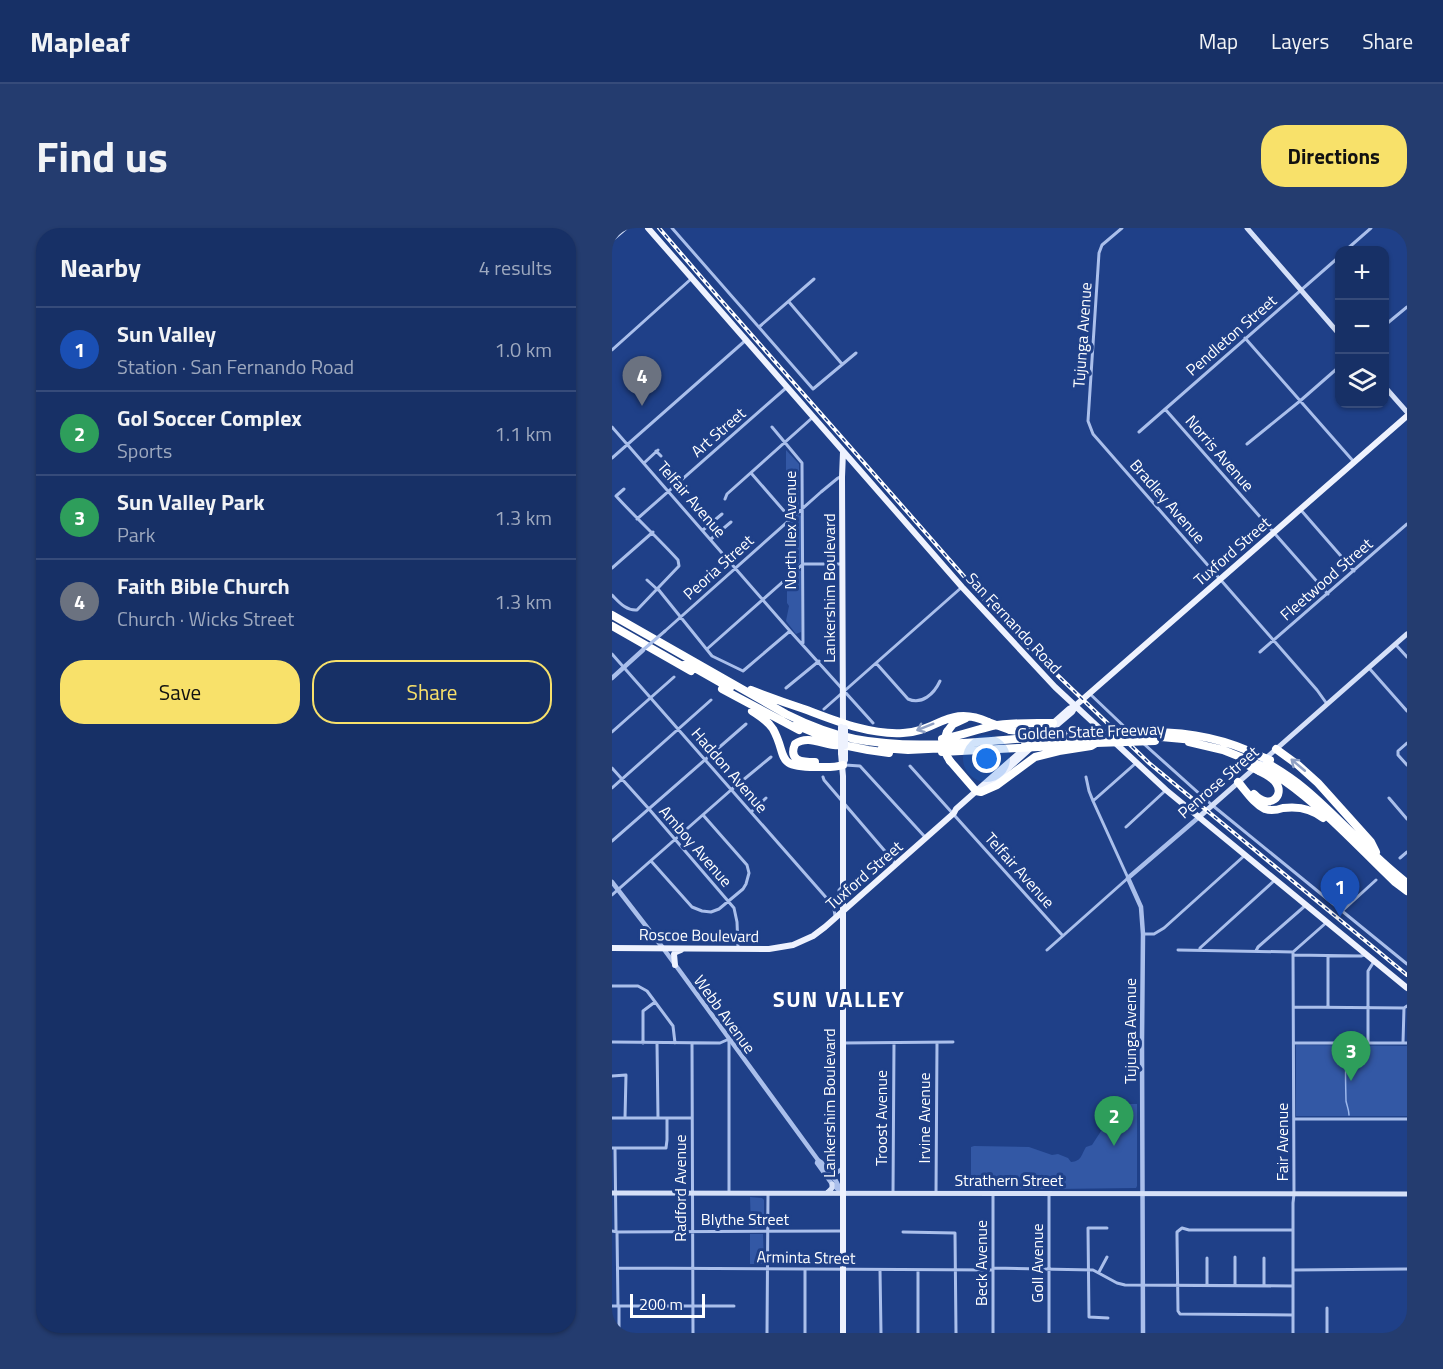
<!DOCTYPE html>
<meta charset="utf-8">
<style>
body{margin:0;font-family:"Titillium Web",sans-serif;background:#243c6f;color:#f1f3f6}
.controls{position:absolute;right:18px;top:18px;display:grid;overflow:hidden;border-radius:12px;box-shadow:0 2px 4px #0004}
.controls button{width:54px;height:54px;display:grid;place-items:center;padding:0;border:0;border-bottom:2px solid #364b7a;background:#173066;color:#f1f3f6;font:30px sans-serif}
.scale{position:absolute;left:18px;bottom:15px;width:75px;box-sizing:border-box;padding-left:6px;border:3px solid #fff;border-top:0;font-size:16px;line-height:21px;white-space:nowrap;color:#fff;-webkit-text-stroke:4px #1f4088;paint-order:stroke}
.you{position:absolute;left:375px;top:531px;width:21px;height:21px;margin:-15px;border:4px solid #fff;border-radius:50%;background:#1a73e8;box-shadow:0 0 0 9px #1a73e833}
.badge{display:grid;place-items:center;width:39px;height:39px;border-radius:50%;background:#f8e16a;color:#fff;font-size:20px;font-weight:700}
.pin{position:absolute;translate:-50% -50px;filter:drop-shadow(0 2px 3px #0008)}
.pin::after{content:'';position:absolute;top:32px;width:21px;height:18px;background:inherit;clip-path:polygon(0 0,100% 0,50% 100%)}
.list{margin:0;padding:0;list-style:none}
h2{display:flex;justify-content:space-between;align-items:center;height:78px;margin:0;padding:0 24px;font-size:26px}
h2 small{font-size:20px;font-weight:400;color:#9ea9bf}
.list li{display:grid;grid-template-columns:39px 1fr auto;gap:18px;align-items:center;box-sizing:border-box;height:84px;padding:0 24px;border-top:2px solid #364b7a}
.list b{display:block;font-size:22px;white-space:nowrap}
.list p{margin:0;font-size:20px;white-space:nowrap;color:#9ea9bf}
.list em{font-size:20px;font-style:normal;color:#9ea9bf}
.actions{display:flex;gap:12px;padding:18px 24px}
.actions a{flex:1;padding:14px 0;border:2px solid #f8e16a;border-radius:24px;text-align:center;font-size:21px;color:#f8e16a}
.actions .main{background:#f8e16a;color:#111}
.icon{flex:none;width:33px;height:33px;fill:none;stroke:currentColor;stroke-width:2;stroke-linecap:round;stroke-linejoin:round}
.map{position:relative;flex:none;width:795px;height:1105px;overflow:hidden;border-radius:24px}
header{display:flex;align-items:center;gap:36px;box-sizing:border-box;height:84px;padding:0 30px;background:#173066;border-bottom:2px solid #364b7a}
header strong{font-size:28px}
nav{display:flex;gap:33px;margin-inline-start:auto;font-size:21px}
.intro{display:flex;align-items:center;justify-content:space-between;box-sizing:border-box;height:144px;padding:0 36px}
h1{margin:0;font-size:42px}
.button{padding:15px 27px;border-radius:24px;background:#f8e16a;color:#111;font-size:21px;font-weight:700}
main{display:flex;gap:36px;padding:0 36px}
aside{flex:1;background:#173066;border-radius:24px;box-shadow:0 2px 4px #0004}
.map>svg:first-child{display:block}
.green{fill:#3358a5}
.lines{fill:none;stroke-linecap:round;stroke-linejoin:round}
.stream{stroke:#9db8ec;stroke-width:1.5}
.minor{stroke:#aabfeb;stroke-width:3}
.tertiary{stroke:#aabfeb;stroke-width:4.5}
.secondary{stroke:#d5e0f8;stroke-width:5}
.primary{stroke:#eef2fe;stroke-width:6}
.motorway{stroke:#fff;stroke-width:8}
.rail-casing{stroke:#fff;stroke-width:4}
.rail{stroke:#1f4088;stroke-width:1.5;stroke-dasharray:4.5;stroke-linecap:butt}
.minor-bridge{stroke:#aabfeb;stroke-width:3}
.primary-bridge{stroke:#eef2fe;stroke-width:6}
.motorway-bridge{stroke:#fff;stroke-width:8}
.oneway{stroke:#8fa0c4}
.labels{text-anchor:middle;dominant-baseline:central;stroke-width:6;stroke-linejoin:round;paint-order:stroke}
.street-label{font-size:16px;fill:#fff;stroke:#1f4088}
.district-label{font-size:22px;font-weight:bold;letter-spacing:1.5px;fill:#fff;stroke:#1f4088}
</style>
<header>
<strong>Mapleaf</strong>
<nav><a>Map</a><a>Layers</a><a>Share</a></nav>
</header>
<div class="intro"><h1>Find us</h1><a class="button">Directions</a></div>
<main>
<aside>
<h2>Nearby<small>4 results</small></h2>
<ul class="list">
<li><span class="badge" style="background:#1a4fb4">1</span><div><b>Sun Valley</b><p>Station · San Fernando Road</p></div><em>1.0 km</em></li>
<li><span class="badge" style="background:#2e9e5b">2</span><div><b>Gol Soccer Complex</b><p>Sports</p></div><em>1.1 km</em></li>
<li><span class="badge" style="background:#2e9e5b">3</span><div><b>Sun Valley Park</b><p>Park</p></div><em>1.3 km</em></li>
<li><span class="badge" style="background:#6b7280">4</span><div><b>Faith Bible Church</b><p>Church · Wicks Street</p></div><em>1.3 km</em></li>
</ul>
<div class="actions"><a class="main">Save</a><a>Share</a></div>
</aside>
<div class="map">
<svg width="795" height="1105" viewBox="0 0 795 1105">
<rect width="100%" height="100%" fill="#1f4088"/>
<path class="green" d="M174 222 187 236V279L178 287 174 282Z
M186 287 189 288V335L184 339 175 328V297Z
M186 342 189 343V404L184 406 174 393 177 378 175 375V355L174 353Z
M684 817 795 818V888H684Z
M517 876H525V958L524 960 441 961 437 959 433 961 359 960V919L362 918 417 919 440 927 446 926 456 930 459 934C470 933 469 927 474 919L480 917 491 900 503 891 511 879Z
M138 969 150 970 152 972V999L139 1000Z
M138 1006H151L152 1036H138Z"/>
<g class="lines">
<path class="stream" d="M729 829V836L733 838
M737 887C737 882 735 878 734 873 734 869 733 841 734 839 739 829 750 830 754 817"/>
<path class="minor" d="M60 0 201 161 244 125
M510 0 490 17 487 25 476 193 481 206 705 462 715 476
M734 22 759 0
M177 74 230 136
M772 98 795 79
M147 99 202 51
M633 110 742 234
M0 122 79 51
M553 181 716 366
M0 199 178 403 261 495
M160 199 190 235 191 415
M527 204 728 28
M635 216 688 173 728 138
M44 223 49 228
M0 230 134 112
M32 235 46 222
M139 245 179 291
M113 271 115 266 200 190
M688 281 742 343
M25 291 174 160
M91 302 110 286
M99 311 119 294
M0 340 41 304
M35 352 46 362
M46 361 100 428 131 443 178 403
M0 367C7 374 14 383 25 382L67 338 66 332C46 310 24 290 4 268L12 261
M53 403 209 264 226 250 228 249
M784 417 795 429
M95 421 191 336H229
M648 424 795 296
M0 426 218 674 222 681 223 688
M264 435 296 471C310 477 322 466 328 453
M757 440 795 483
M174 460 207 433
M477 465 520 506
M212 481 350 359
M0 504 62 449
M795 515 786 523V527L795 537
M532 516 600 577 795 736
M233 537 248 538 313 609
M298 538 451 708
M0 540 37 581 122 680 125 694 126 719
M211 549 212 552 284 636
M0 560 99 472
M777 570 795 591
M481 573 524 535
M139 584 154 570
M514 599 553 563
M0 613 134 496
M788 630 795 624
M39 633 80 679 90 683 99 684 107 681 131 661 134 656 137 645 135 637 91 587
M0 667 119 562 159 529
M219 675H224L227 673V662L230 659
M730 683 764 652
M531 706H542L552 700 632 628
M435 722 516 650 481 573 477 563 474 549
M566 722 681 724
M588 722V720L663 652
M644 723 646 719 694 677
M681 724 715 694
M681 727 749 728 752 727
M0 758H26L35 763 61 798 63 815
M682 779 792 780
M716 779V728
M0 814 108 815 117 811V965
M31 815V783L43 774
M45 815 46 890
M80 815 81 1105
M231 815 341 814
M683 815H795
M756 815V743L761 735
M791 815 792 780 795 778
M0 848 14 847 13 890
M0 890H80
M682 891H795
M0 920H54L55 912V890
M3 921 4 1003
M281 965 282 815
M324 965 325 815
M437 966V1105
M495 1000H476L477 1089 496 1090
M681 1002H577L570 1000 565 1004V1008L566 1083 568 1086 681 1087
M0 1003 5 1004 230 1003
M5 1004 6 1077
M291 1004 343 1005 344 1105
M595 1030V1057
M6 1040 381 1042
M381 1040 481 1042 505 1055 513 1057 681 1058
M193 1041V1105
M268 1042 269 1105
M306 1042V1105
M681 1042 795 1041
M487 1044 495 1029
M623 1057V1029
M652 1058V1030
M0 1078H122
M7 1078V1105
M715 1080V1105
M155 1105 156 966
M381 1105V966
M681 1105V975L682 966 681 724"/>
<path class="tertiary" d="M0 450 31 422
M0 654 51 720 206 932 209 934 224 953 230 965
M206 932 205 935 220 956 228 963
M217 944 224 945 230 941
M531 1105 530 814 531 706 529 679 516 650 587 589"/>
<path class="secondary" d="M635 0 728 107
M0 11 13 0
M772 158 795 184
M587 589 795 406
M0 965 795 966
M215 965 220 960V956"/>
<path class="primary" d="M36 0 350 359 443 459 554 562 795 760
M231 224 230 249 231 496 233 499
M440 501 460 484 463 479
M229 525 231 548V1105
M231 537 233 532V518
M373 561 421 518
M0 720 157 721 181 717 201 708 213 699 342 585 344 581 457 481 463 478 795 188
M63 737 62 726 64 724 69 722"/>
<path class="motorway" d="M0 387 174 486C196 497 219 506 243 511 300 522 360 514 417 510
M0 398 79 443
M74 435 118 460
M110 461 187 502
M139 462C157 469 174 475 192 481 224 493 257 507 291 505 325 504 337 476 376 494
M140 483C148 488 156 493 161 501 176 528 162 539 203 539 213 539 222 540 231 537
M184 497 210 508 229 513
M398 502 424 505
M335 504 341 496 354 490
M533 504C574 503 612 510 648 528
M443 505 469 508
M549 509 582 512
M330 511C348 508 363 502 380 498 400 494 421 495 441 495
M434 513 455 511
M451 514 480 512
M577 514 611 522 641 534
M226 516 256 522 277 525
M426 519 455 517
M270 520 296 522 336 520
M664 521 686 537 706 555 759 614 764 624
M330 524 407 520
M338 533 364 563 369 564 385 557 423 529 447 523 479 518 484 515
M203 534C190 534 176 533 183 516 198 505 214 520 231 517
M655 535C669 543 681 551 693 561 729 591 758 627 795 655
M651 539C700 567 742 615 783 654L795 663
M626 554C634 563 642 576 653 581 659 583 665 582 671 580 686 578 700 581 711 590
M642 566C658 583 673 567 664 555 660 549 653 546 647 543"/>
<g class="rail-casing">
<path id="rail" d="M47 0 108 71 379 379 413 416 537 535 795 747"/>
</g>
<use href="#rail" class="rail"/>
<path class="minor-bridge" d="M31 422 53 403"/>
<path class="primary-bridge" d="M233 518V500
M229 525V499"/>
<path class="motorway-bridge" d="M376 494 398 502
M335 504C330 514 331 523 338 533
M424 505H443
M478 510 536 507
M413 514 434 513
M484 515 543 513
M407 520 426 519
M648 528 658 532
M641 534 651 539
M637 538 647 543"/>
</g>
<defs><path id="oneway-shaft" d="M-6 0H5M1.5-3L5.5 0L1.5 3" fill="none" stroke-width="1.6" stroke-linecap="round" stroke-linejoin="round" transform="scale(1.5)"/></defs>
<g class="oneway">
<use href="#oneway-shaft" transform="translate(313 499) rotate(158)"/>
<use href="#oneway-shaft" transform="translate(686 537) rotate(-140)"/>
</g>
<g class="labels">
<g class="street-label">
<text transform="translate(470 107) rotate(-86)">Tujunga Avenue</text>
<text transform="translate(619 107) rotate(-41)">Pendleton Street</text>
<text transform="translate(106 204) rotate(-41)">Art Street</text>
<text transform="translate(608 225) rotate(49)">Norris Avenue</text>
<text transform="translate(80 271) rotate(49)">Telfair Avenue</text>
<text transform="translate(556 273) rotate(49)">Bradley Avenue</text>
<text transform="translate(178 302) rotate(-90)">North Ilex Avenue</text>
<text transform="translate(620 323) rotate(-41)">Tuxford Street</text>
<text transform="translate(106 339) rotate(-42)">Peoria Street</text>
<text transform="translate(714 351) rotate(-41)">Fleetwood Street</text>
<text transform="translate(217 360) rotate(-90)">Lankershim Boulevard</text>
<text transform="translate(402 395) rotate(47)">San Fernando Road</text>
<text transform="translate(479 503) rotate(-2)">Golden State Freeway</text>
<text transform="translate(118 542) rotate(49)">Haddon Avenue</text>
<text transform="translate(606 554) rotate(-41)">Penrose Street</text>
<text transform="translate(84 618) rotate(49)">Amboy Avenue</text>
<text transform="translate(408 642) rotate(48)">Telfair Avenue</text>
<text transform="translate(252 647) rotate(-41)">Tuxford Street</text>
<text transform="translate(87 707) rotate(1)">Roscoe Boulevard</text>
<text transform="translate(113 786) rotate(54)">Webb Avenue</text>
<text transform="translate(518 803) rotate(-90)">Tujunga Avenue</text>
<text transform="translate(217 875) rotate(-90)">Lankershim Boulevard</text>
<text transform="translate(269 890) rotate(-90)">Troost Avenue</text>
<text transform="translate(312 890) rotate(-90)">Irvine Avenue</text>
<text transform="translate(670 914) rotate(-90)">Fair Avenue</text>
<text x="397" y="952">Strathern Street</text>
<text transform="translate(68 960) rotate(-90)">Radford Avenue</text>
<text x="133" y="991">Blythe Street</text>
<text transform="translate(194 1029) rotate(1)">Arminta Street</text>
<text transform="translate(369 1035) rotate(-90)">Beck Avenue</text>
<text transform="translate(425 1035) rotate(-90)">Goll Avenue</text>
</g>
<g class="district-label">
<text x="227" y="771">SUN VALLEY</text>
</g>
</g>
</svg>
<div class="controls">
<button>+</button>
<button>−</button>
<button><svg class="icon" aria-label="layers" viewBox="0 0 24 24"><path d="M12 4l9 5-9 5-9-5zM3 14l9 5 9-5"/></svg></button>
</div>
<div class="scale">200 m</div>
<div class="you"></div>
<div class="pin badge" style="left:728px;top:689px;background:#1a4fb4">1</div>
<div class="pin badge" style="left:502px;top:918px;background:#2e9e5b">2</div>
<div class="pin badge" style="left:739px;top:853px;background:#2e9e5b">3</div>
<div class="pin badge" style="left:30px;top:178px;background:#6b7280">4</div>
</div>
</main>
